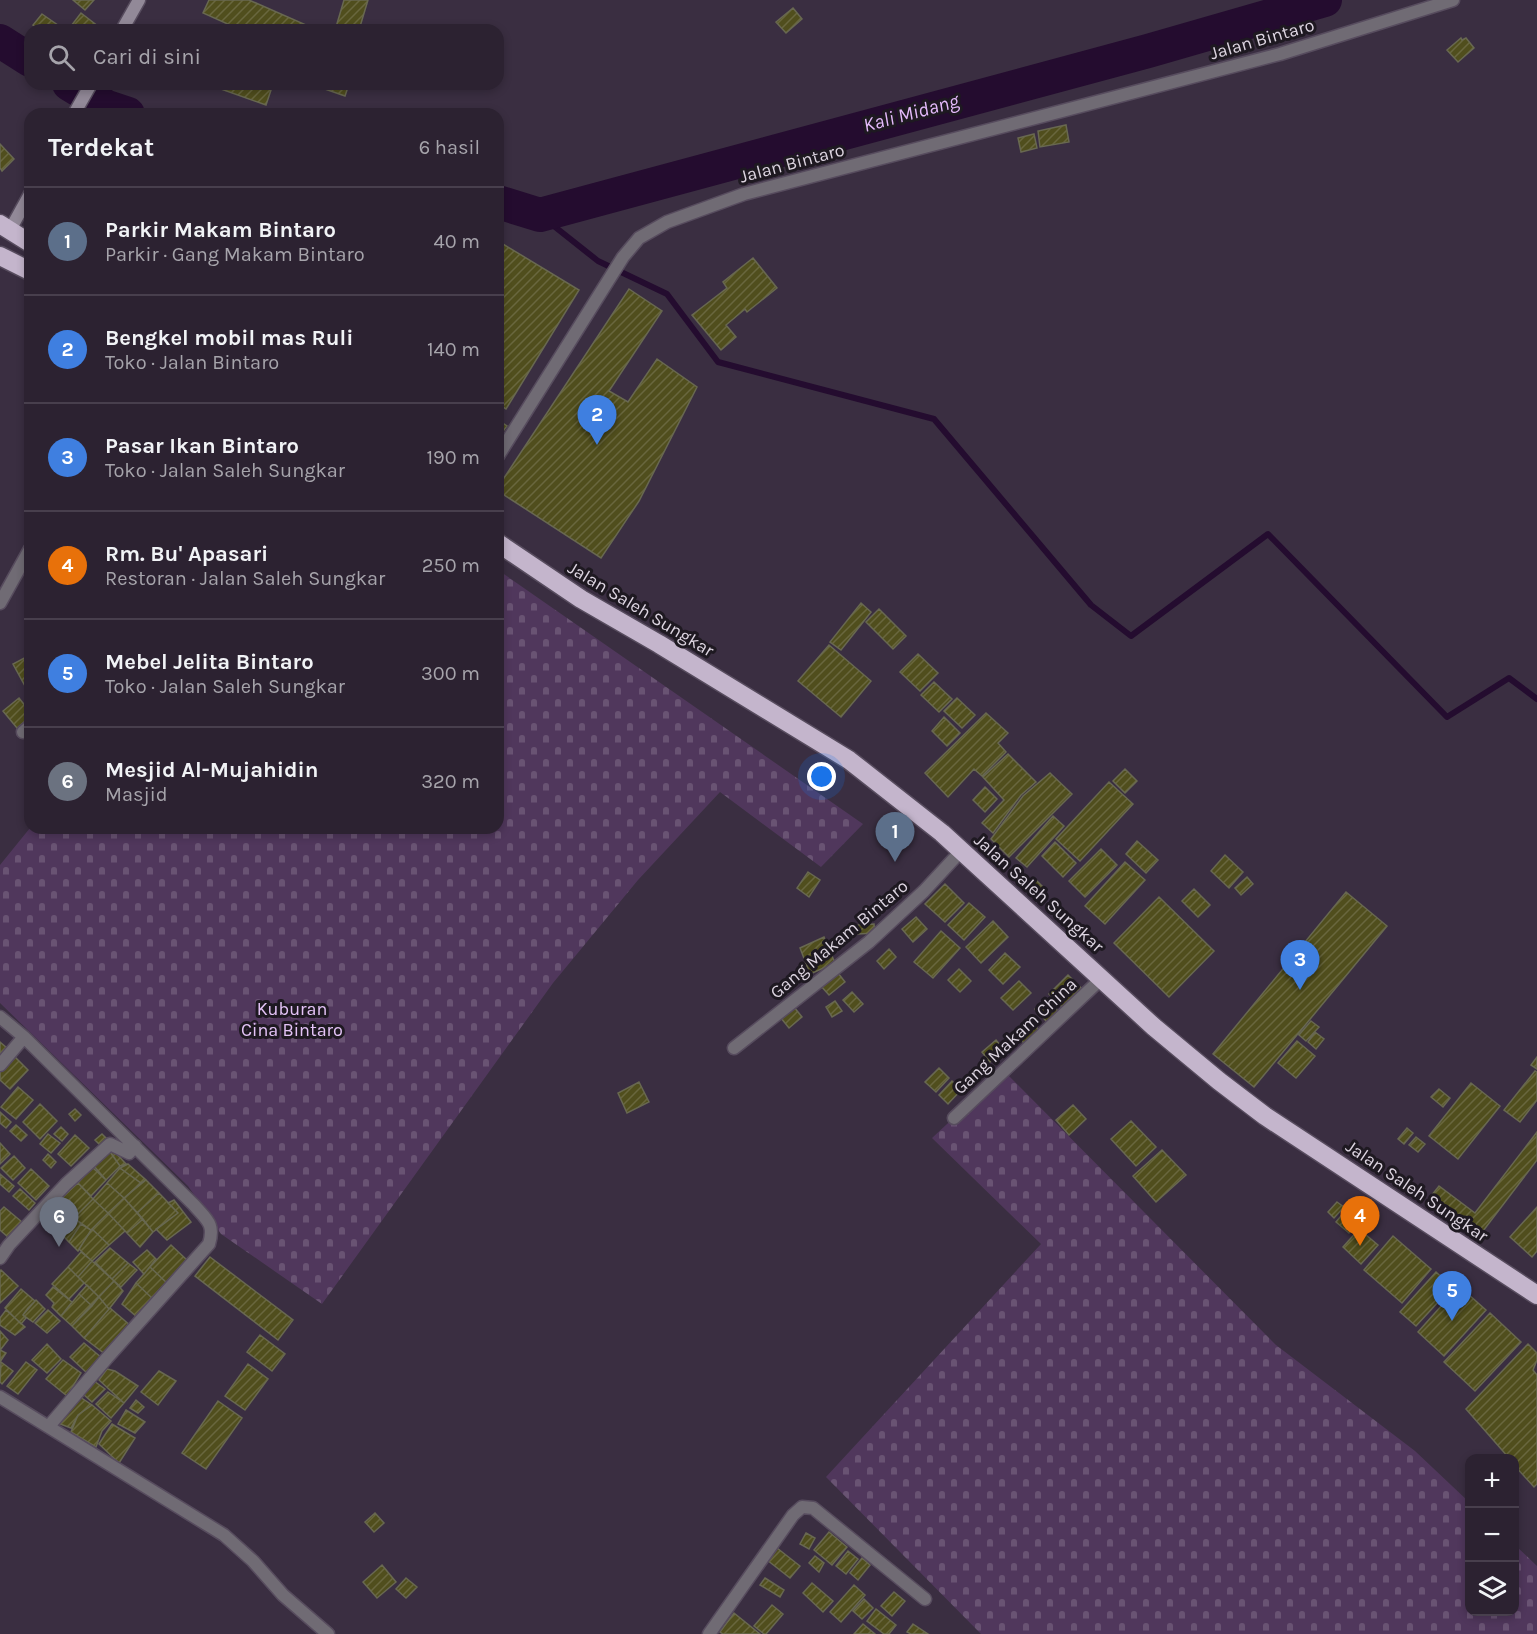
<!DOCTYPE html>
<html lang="id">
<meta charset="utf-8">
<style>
body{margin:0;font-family:Karla,sans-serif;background:#382f3d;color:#f1f3f6}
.controls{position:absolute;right:18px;bottom:18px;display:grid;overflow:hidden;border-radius:12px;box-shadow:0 3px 9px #0003}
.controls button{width:54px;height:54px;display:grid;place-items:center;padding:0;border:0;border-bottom:2px solid #483f4d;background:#2c2231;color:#f1f3f6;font:30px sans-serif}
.you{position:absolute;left:822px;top:777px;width:21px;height:21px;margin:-15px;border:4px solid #fff;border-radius:50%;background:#1a73e8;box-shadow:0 0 0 9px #1a73e833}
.badge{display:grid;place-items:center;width:39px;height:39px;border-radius:50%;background:#ea580c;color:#fff;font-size:20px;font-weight:700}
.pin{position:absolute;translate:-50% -50px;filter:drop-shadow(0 2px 3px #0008)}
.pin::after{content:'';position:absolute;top:32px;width:21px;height:18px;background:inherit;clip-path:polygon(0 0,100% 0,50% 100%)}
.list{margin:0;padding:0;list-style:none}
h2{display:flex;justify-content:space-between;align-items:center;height:78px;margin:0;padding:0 24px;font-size:26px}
h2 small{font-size:20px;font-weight:400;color:#a6a4ab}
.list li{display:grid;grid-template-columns:39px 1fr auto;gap:18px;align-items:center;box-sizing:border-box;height:108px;padding:0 24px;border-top:2px solid #483f4d}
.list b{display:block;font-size:22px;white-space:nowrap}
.list p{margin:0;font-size:20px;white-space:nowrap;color:#a6a4ab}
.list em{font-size:20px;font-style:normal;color:#a6a4ab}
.icon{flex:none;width:33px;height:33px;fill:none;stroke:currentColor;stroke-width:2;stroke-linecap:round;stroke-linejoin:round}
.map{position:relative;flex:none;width:1537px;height:1634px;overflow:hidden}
.search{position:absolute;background:#2c2231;box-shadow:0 3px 9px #0003;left:24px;top:24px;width:480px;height:66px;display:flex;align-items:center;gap:15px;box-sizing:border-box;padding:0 21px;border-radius:18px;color:#a6a4ab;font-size:22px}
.panel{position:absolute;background:#2c2231;box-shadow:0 3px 9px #0003;left:24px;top:108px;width:480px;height:726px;border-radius:18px}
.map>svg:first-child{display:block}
.cemetery{fill:url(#cemetery-stones)}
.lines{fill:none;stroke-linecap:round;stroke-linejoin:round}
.stream{stroke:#240c2f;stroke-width:6}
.river{stroke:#240c2f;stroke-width:34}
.building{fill:url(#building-hatch);stroke:#686851;stroke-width:1.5}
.street-casing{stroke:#574c5e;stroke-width:15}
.secondary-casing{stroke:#574c5e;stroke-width:15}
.highway-casing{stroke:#574c5e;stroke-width:21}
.street{stroke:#706b74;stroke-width:12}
.secondary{stroke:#928998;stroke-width:12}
.highway{stroke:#c4b5cc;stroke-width:18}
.labels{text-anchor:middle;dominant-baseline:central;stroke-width:6;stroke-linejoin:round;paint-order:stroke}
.street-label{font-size:18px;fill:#dcd4e0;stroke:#1e1921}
.park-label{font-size:18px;fill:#e4c3f7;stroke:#1e1921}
.water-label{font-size:20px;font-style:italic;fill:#e3b9fa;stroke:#1e1921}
</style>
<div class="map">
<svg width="1537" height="1634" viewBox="0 0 1537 1634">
<defs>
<pattern id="cemetery-stones" width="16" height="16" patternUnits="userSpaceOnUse" patternTransform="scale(1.5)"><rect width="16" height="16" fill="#50375c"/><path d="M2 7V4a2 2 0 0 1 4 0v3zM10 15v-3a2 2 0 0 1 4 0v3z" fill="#695373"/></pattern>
<pattern id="building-hatch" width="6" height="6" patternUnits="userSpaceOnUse" patternTransform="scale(1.5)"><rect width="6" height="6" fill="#504e1d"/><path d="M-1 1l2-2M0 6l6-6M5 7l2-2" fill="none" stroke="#69673e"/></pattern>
</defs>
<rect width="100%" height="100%" fill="#3a2e41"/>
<path class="cemetery" d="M498 570 863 824 821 867 720 792 638 880 553 983 322 1304 221 1234 188 1186 0 1003V865L30 828H498Z
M1004 1071 1276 1345 1415 1451 1469 1502 1470 1612H1514L1515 1545 1537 1566V1634H981L826 1477 1041 1244 932 1138Z"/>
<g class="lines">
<path class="stream" d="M540 215 598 261 667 294 718 362 934 419 1091 605 1131 636 1268 534 1447 717 1509 678 1537 699"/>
<path class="river" d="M0 41 30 60
M69 84 107 107 128 114
M498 202 540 215 1148 51 1325 0"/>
</g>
<path class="building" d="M73 0H94L85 10Z
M209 0H249L313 28 312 30H241L203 13Z
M344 0H368L359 30H346L336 27Z
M793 8 802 19 786 33 776 22Z
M81 13 103 30H68Z
M42 14 65 30H40L33 25Z
M1461 38 1462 40 1466 38 1474 48 1458 62 1447 50Z
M207 84H273L266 105Z
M323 84H349L345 96 322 88Z
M1066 125 1069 142 1040 147 1038 131Z
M1034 134 1037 148 1021 152 1018 138Z
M0 144 14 159 2 171 0 168Z
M498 241 579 290 506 409 498 404Z
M753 258 777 288 747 312 745 309 726 325 736 337 721 350 692 315 727 288 723 282Z
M629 289 662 311 609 391 628 402 657 359 697 387 639 501 601 558 498 491V487Z
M498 420 507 426 498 438Z
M861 603 871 612 841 650 830 642Z
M879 609 906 636 893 649 866 622Z
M829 645 871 681 841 717 798 681Z
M918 654 938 673 920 691 900 672Z
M30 655V683L25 686 13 664Z
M934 682 952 699 939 712 921 695Z
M19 698 30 712V717L17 728 3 711Z
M957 698 975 715 962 728 944 711Z
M986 713 1008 733 998 743 1006 752 982 776 974 769 948 797 925 773Z
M944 717 960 733 947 746 932 731Z
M1008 754 1036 782 1021 795 993 833 982 823 1004 800 983 777Z
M1125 769 1137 781 1125 793 1113 781Z
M1050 773 1072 794 1009 857 991 839 1023 796Z
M1109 782 1133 804 1080 861 1056 839Z
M985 787 997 799 985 812 973 800Z
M1053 816 1064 826 1027 867 1016 858Z
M1137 841 1158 860 1146 873 1126 854Z
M1055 842 1076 863 1063 877 1042 856Z
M1101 849 1117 865 1085 897 1069 881Z
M1225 855 1243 872 1229 888 1211 871Z
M1125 862 1145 880 1105 924 1085 906Z
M808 872 820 880 809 897 797 888Z
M1247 877 1253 884 1241 895 1235 888Z
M1035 879 1045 889 1038 896 1028 886Z
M945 884 964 903 945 922 925 904Z
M1194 889 1210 905 1198 917 1182 901Z
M1346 892 1387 926 1254 1087 1213 1054Z
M1159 897 1214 951 1169 997 1114 943Z
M969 903 985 917 964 940 948 925Z
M916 917 927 929 913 942 902 929Z
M993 921 1008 937 981 963 966 947Z
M874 924 875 933 858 934V925Z
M941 931 960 948 933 978 914 962Z
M824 937 835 963 810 974 800 948Z
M889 949 896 957 884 969 877 961Z
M1005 953 1020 967 1003 984 989 970Z
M959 969 971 981 960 992 948 980Z
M838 973 845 982 829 995 821 986Z
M1068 975 1081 988 1062 1007 1049 994Z
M1019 981 1031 993 1013 1010 1001 998Z
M852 992 863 1004 854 1012 843 1000Z
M1046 999 1058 1011 1047 1022 1035 1009Z
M835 1001 842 1011 832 1017 826 1007Z
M794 1007 802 1017 789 1028 781 1018Z
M1030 1021 1040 1031 1026 1045 1016 1035Z
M1311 1021 1319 1027 1306 1041 1299 1035Z
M1315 1032 1324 1039 1316 1049 1308 1042Z
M996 1040 1004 1050 990 1062 982 1052Z
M1297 1041 1315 1056 1296 1078 1278 1063Z
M0 1042 7 1048 0 1055Z
M14 1056 28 1070 10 1089 0 1080V1070Z
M1537 1057V1069L1531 1065Z
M939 1068 949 1078 936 1092 925 1082Z
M1535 1071 1537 1072V1100L1520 1122 1504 1110Z
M952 1081 961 1090 948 1104 939 1095Z
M639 1082 649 1102 627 1113 618 1093Z
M1471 1083 1500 1106 1458 1159 1429 1136Z
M18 1087 33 1100 16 1119 1 1107Z
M1439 1089 1450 1098 1443 1107 1431 1097Z
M40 1104 57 1121 40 1139 23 1122Z
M1073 1105 1086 1119 1069 1135 1056 1120Z
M75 1109 81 1115 75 1121 69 1114Z
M0 1112 11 1122 6 1128 0 1123Z
M1131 1121 1156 1147 1136 1166 1111 1139Z
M16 1125 27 1135 21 1141 10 1131Z
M61 1127 68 1134 62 1141 54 1134Z
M1407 1128 1413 1133 1404 1144 1398 1139Z
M1537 1132V1160L1477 1239 1427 1201 1439 1186 1475 1213Z
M48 1134 60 1143 51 1153 40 1144Z
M102 1134 107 1139 100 1145 95 1140Z
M75 1135 89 1148 71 1166 58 1154Z
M1416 1137 1425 1144 1418 1152 1409 1145Z
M0 1143 10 1154 0 1164Z
M109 1150 120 1166 106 1180 94 1166Z
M113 1150 126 1164 120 1166 110 1152Z
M1162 1150 1186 1175 1156 1202 1133 1176Z
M48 1154 56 1162 51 1168 43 1160Z
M14 1156 25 1168 13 1180 1 1168Z
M128 1164 146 1180 141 1183 120 1168Z
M92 1167 106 1180 91 1196 78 1183Z
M120 1168 141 1183 124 1198 107 1183Z
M31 1169 49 1186 36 1200 18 1183Z
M0 1174 14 1186 9 1192 0 1184Z
M146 1180 159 1193 137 1213 124 1198Z
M78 1183 93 1199 74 1218 58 1201Z
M107 1183 124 1198 108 1213 93 1199Z
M20 1189 35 1203 29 1210 13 1196Z
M159 1193 178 1213 153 1232 137 1213Z
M124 1198 143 1219 127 1233 108 1213Z
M93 1199 108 1213 91 1230 74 1218Z
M174 1200 191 1222 167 1240 156 1229 178 1213 168 1203Z
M58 1201 81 1224 69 1242 43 1215Z
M1337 1202 1344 1207 1334 1218 1328 1212Z
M1350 1205 1363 1216 1349 1233 1336 1222Z
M4 1207 22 1222 9 1238 0 1230V1211Z
M1537 1207V1251L1532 1257 1510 1237Z
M108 1213 125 1231 109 1245 92 1229Z
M143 1219 153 1232 140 1247 127 1233Z
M81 1224 91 1230 78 1251 69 1242Z
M92 1229 109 1245 92 1261 79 1249Z
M1359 1229 1378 1245 1361 1264 1343 1247Z
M1393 1236 1431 1269 1402 1303 1364 1270Z
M171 1245 188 1261 168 1284 150 1267Z
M110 1248 128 1263 112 1279 95 1262Z
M147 1250 156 1259 144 1274 133 1262Z
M81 1252 92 1261 78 1277 68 1267Z
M210 1257 293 1320 278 1340 195 1276Z
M92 1261 114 1281 99 1297 78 1277Z
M128 1263 137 1270 121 1287 112 1279Z
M68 1267 84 1283 69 1299 52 1284Z
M150 1267 168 1284 153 1299 136 1283Z
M1 1270 18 1286 0 1303V1272Z
M1436 1272 1452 1287 1416 1326 1400 1312Z
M114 1281 123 1291 109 1309 99 1297Z
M136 1283 153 1299 137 1317 122 1304Z
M87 1285 99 1297 92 1306 79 1294Z
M1459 1286 1486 1310 1444 1356 1418 1332Z
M53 1287 72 1302 61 1316 52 1307 54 1303 46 1295Z
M21 1289 35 1301 28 1308 23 1315 26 1318 21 1324 5 1308Z
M79 1294 92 1306 72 1326 61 1316Z
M99 1297 109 1309 84 1338 72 1326Z
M36 1300 45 1309 33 1322 23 1315Z
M110 1308 131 1326 105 1354 84 1338Z
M6 1310 25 1327 15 1335 0 1325V1318Z
M48 1310 60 1321 47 1333 35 1323Z
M1490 1313 1521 1342 1475 1391 1444 1362Z
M0 1331 8 1340 1 1349 0 1348Z
M260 1335 285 1354 272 1371 247 1352Z
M84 1343 102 1358 88 1374 70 1357Z
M47 1344 61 1359 47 1373 32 1360Z
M1528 1344 1537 1353V1360L1533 1370 1537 1375V1484L1534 1487 1514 1465V1458H1509L1466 1409Z
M0 1350 6 1353 0 1362Z
M63 1360 81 1373 67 1396 46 1379Z
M1 1362 13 1371 2 1384 0 1382Z
M26 1362 37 1370 18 1394 7 1386Z
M248 1364 268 1379 245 1410 225 1396Z
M107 1369 115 1371 138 1386 124 1403 99 1380Z
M159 1371 176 1381 158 1405 141 1392Z
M94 1381 105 1389 92 1402 83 1394Z
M108 1392 124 1403 111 1418 96 1404Z
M80 1397 92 1405 78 1415 71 1428 60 1424Z
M136 1400 144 1407 138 1413 130 1408Z
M218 1401 242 1418 206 1469 182 1453Z
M92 1405 111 1421 102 1431 96 1447 71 1432 78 1415Z
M126 1410 145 1422 135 1433 118 1424Z
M112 1424 135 1438 119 1463 99 1444Z
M375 1513 384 1523 374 1532 365 1522Z
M829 1532 847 1547 832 1565 814 1550Z
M806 1533 815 1538 809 1549 800 1544Z
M777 1548 800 1566 790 1578 767 1560Z
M848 1551 858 1559 846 1574 836 1566Z
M815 1556 824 1563 819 1572 809 1563Z
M862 1558 870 1565 858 1580 850 1573Z
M382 1565 396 1582 377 1598 363 1582Z
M406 1578 417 1587 406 1598 396 1589Z
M765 1578 784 1590 780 1597 760 1585Z
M812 1583 833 1601 823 1612 803 1593Z
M854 1585 865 1595 841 1622 830 1612Z
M894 1592 905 1601 892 1616 881 1606Z
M864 1599 873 1608 862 1619 853 1611Z
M772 1605 783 1614 766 1634H764L754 1626Z
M876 1609 896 1625 889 1634H884L867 1621Z
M734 1613 760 1634H723L720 1632Z
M863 1624 875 1634H854Z
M913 1624 928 1634H911L907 1632Z"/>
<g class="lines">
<g class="street-casing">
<path id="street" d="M498 456 623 257 639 238 667 222 744 194 1280 54 1453 0
M0 603 30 549
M23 732 30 726
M0 1017 24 1037 194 1205C207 1220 215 1224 209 1244L107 1358 49 1426
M734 1048 869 942 924 891 961 851
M0 1065 24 1037
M954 1118 1101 979
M0 1258 9 1245 66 1184 110 1144 129 1153 135 1146
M0 1397 224 1535 253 1561 283 1595 328 1634
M709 1634 793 1515 802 1507 813 1508 925 1599"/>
</g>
<g class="secondary-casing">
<path id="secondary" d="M122 30 139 0
M74 114 91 84
M10 230 30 194"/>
</g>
<g class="highway-casing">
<path id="highway" d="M0 224 30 243
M0 256 30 271
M498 543 581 599 659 644 849 760 942 833 1154 1027 1219 1081 1265 1116 1537 1295"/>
</g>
<use href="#street" class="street"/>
<use href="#secondary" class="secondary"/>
<use href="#highway" class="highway"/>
</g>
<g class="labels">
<g class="street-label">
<text transform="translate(1262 39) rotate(-16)">Jalan Bintaro</text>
<text transform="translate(792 163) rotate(-15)">Jalan Bintaro</text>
<text transform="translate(641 609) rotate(31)">Jalan Saleh Sungkar</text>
<text transform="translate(1039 893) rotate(42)">Jalan Saleh Sungkar</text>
<text transform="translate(839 939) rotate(-40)">Gang Makam Bintaro</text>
<text transform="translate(1015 1036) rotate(-43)">Gang Makam China</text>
<text transform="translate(1417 1191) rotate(34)">Jalan Saleh Sungkar</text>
</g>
<g class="park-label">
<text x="292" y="1009">Kuburan<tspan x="292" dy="21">Cina Bintaro</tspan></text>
</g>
<g class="water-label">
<text transform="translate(911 113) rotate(-15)">Kali Midang</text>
</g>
</g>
</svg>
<div class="controls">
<button>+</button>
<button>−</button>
<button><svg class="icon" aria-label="layers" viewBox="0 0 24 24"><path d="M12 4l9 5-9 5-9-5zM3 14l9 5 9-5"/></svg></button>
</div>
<div class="you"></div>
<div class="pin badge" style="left:895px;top:862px;background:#5c6f8a">1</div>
<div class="pin badge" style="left:597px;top:445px;background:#3f7fe0">2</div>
<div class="pin badge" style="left:1300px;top:990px;background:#3f7fe0">3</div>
<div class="pin badge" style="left:1360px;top:1246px;background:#e8710a">4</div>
<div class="pin badge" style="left:1452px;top:1321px;background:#3f7fe0">5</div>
<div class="pin badge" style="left:59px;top:1247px;background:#6b7280">6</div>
<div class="search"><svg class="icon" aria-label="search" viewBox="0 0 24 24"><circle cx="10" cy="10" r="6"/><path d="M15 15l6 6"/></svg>Cari di sini</div>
<section class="panel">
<h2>Terdekat<small>6 hasil</small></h2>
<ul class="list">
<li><span class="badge" style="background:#5c6f8a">1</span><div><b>Parkir Makam Bintaro</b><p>Parkir · Gang Makam Bintaro</p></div><em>40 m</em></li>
<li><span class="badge" style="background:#3f7fe0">2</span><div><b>Bengkel mobil mas Ruli</b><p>Toko · Jalan Bintaro</p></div><em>140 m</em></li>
<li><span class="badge" style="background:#3f7fe0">3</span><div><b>Pasar Ikan Bintaro</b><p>Toko · Jalan Saleh Sungkar</p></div><em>190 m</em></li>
<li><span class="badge" style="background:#e8710a">4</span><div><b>Rm. Bu' Apasari</b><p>Restoran · Jalan Saleh Sungkar</p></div><em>250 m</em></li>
<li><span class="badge" style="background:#3f7fe0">5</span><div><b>Mebel Jelita Bintaro</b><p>Toko · Jalan Saleh Sungkar</p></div><em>300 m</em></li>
<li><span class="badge" style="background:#6b7280">6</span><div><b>Mesjid Al-Mujahidin</b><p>Masjid</p></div><em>320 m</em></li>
</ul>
</section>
</div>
